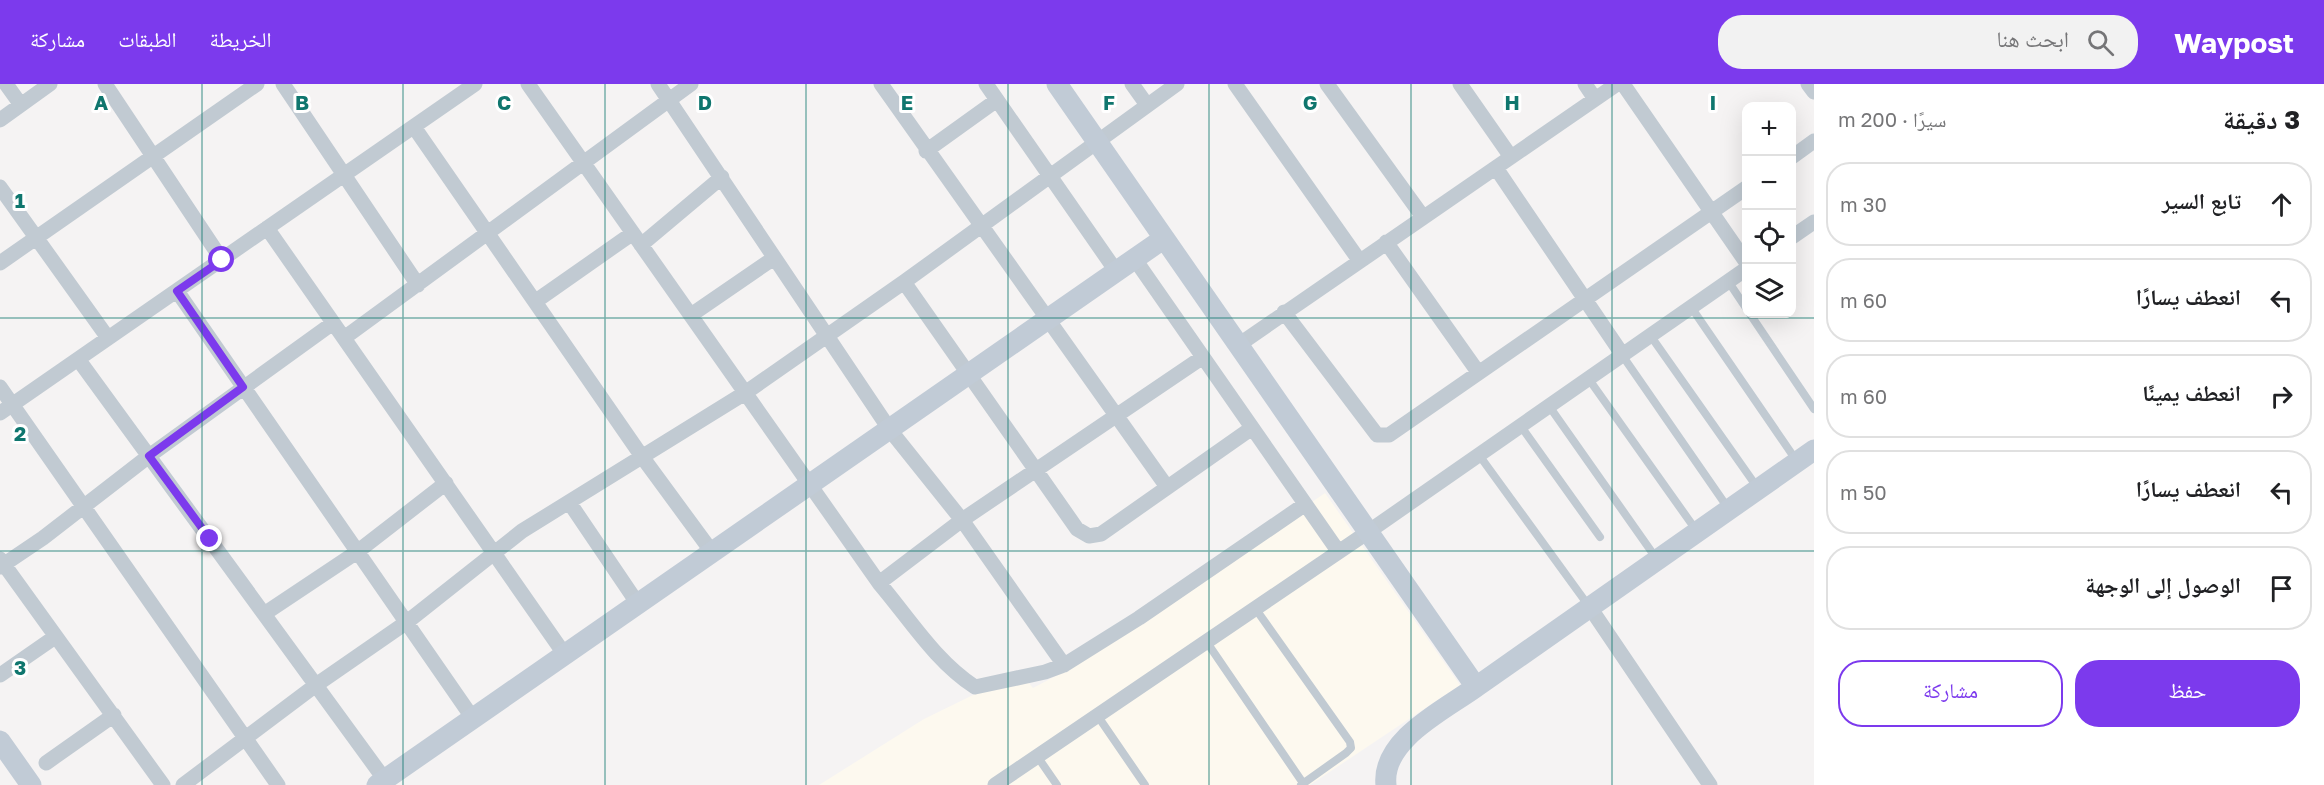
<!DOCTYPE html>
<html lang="ar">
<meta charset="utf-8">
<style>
body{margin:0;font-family:"Golos Text","Noto Naskh Arabic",sans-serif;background:#f2f2f2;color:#202124;direction:rtl}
.controls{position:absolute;right:18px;top:18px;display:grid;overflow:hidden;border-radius:12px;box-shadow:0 6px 24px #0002}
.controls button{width:54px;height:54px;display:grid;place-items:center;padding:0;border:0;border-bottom:2px solid #e0e0e0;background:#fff;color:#202124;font:30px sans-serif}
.stop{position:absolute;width:18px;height:18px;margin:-14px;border:4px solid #7c3aed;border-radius:50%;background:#fff}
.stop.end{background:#7c3aed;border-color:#fff;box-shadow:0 2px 6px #0008}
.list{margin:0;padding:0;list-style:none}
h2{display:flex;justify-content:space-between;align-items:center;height:78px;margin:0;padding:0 24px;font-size:26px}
h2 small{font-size:20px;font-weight:400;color:#757577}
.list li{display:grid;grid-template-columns:39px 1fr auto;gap:18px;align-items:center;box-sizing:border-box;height:84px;margin:0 12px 12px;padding:0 12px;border:2px solid #e0e0e0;border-radius:24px}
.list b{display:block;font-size:22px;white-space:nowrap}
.list em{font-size:20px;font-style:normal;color:#757577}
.actions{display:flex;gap:12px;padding:18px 24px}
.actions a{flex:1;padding:14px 0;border:2px solid #7c3aed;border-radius:24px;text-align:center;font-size:21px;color:#7c3aed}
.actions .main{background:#7c3aed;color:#fff}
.icon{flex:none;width:33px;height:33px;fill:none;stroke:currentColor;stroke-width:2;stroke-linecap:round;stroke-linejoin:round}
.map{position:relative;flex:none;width:1814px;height:701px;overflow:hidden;direction:ltr}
header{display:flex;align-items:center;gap:36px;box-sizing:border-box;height:84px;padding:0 30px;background:#7c3aed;color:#fff}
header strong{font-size:28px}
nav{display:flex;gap:33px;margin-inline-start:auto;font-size:21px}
.search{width:420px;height:54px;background:#f2f2f2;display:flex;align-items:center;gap:15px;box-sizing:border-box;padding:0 21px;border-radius:24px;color:#757577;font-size:22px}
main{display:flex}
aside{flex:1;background:#fff}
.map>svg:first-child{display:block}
.commercial{fill:#fdf9ef}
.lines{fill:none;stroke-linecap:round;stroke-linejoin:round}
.lane{stroke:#c1cad2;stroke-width:8}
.street{stroke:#c1cad2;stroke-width:15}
.secondary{stroke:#c1cbd6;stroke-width:21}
.route{stroke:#7c3aed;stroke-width:8}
.grid{fill:none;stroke:#0f766e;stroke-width:1.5;stroke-opacity:0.55}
.grid-label{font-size:20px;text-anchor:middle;font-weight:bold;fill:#0f766e;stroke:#fff;stroke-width:6;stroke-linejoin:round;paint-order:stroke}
</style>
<header>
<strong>Waypost</strong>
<div class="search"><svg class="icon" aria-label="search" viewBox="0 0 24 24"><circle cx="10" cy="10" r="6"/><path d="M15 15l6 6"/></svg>ابحث هنا</div>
<nav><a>الخريطة</a><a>الطبقات</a><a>مشاركة</a></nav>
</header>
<main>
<aside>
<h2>3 دقيقة<small>سيرًا · 200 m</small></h2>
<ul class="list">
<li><svg class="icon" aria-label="ahead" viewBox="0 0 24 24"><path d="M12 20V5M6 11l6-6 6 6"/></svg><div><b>تابع السير</b></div><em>30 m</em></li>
<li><svg class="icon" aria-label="left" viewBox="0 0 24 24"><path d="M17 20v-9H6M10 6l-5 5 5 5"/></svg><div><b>انعطف يسارًا</b></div><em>60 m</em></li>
<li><svg class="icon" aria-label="right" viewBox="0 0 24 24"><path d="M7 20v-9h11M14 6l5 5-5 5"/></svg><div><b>انعطف يمينًا</b></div><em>60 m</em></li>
<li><svg class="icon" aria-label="left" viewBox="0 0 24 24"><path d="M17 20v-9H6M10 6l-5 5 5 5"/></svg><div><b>انعطف يسارًا</b></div><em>50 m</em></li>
<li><svg class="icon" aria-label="arrive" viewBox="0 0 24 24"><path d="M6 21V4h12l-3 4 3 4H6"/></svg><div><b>الوصول إلى الوجهة</b></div></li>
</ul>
<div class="actions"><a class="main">حفظ</a><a>مشاركة</a></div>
</aside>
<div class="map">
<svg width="1814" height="701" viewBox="0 0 1814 701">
<rect width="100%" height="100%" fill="#f5f3f3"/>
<path class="commercial" d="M1325 409 1460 601 1310 701H819L924 635 1020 588 1033 604 1069 585Z"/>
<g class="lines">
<path class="lane" d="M1728 197 1746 224
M1691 223 1796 376
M1750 230 1814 325
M1650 251 1757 403
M1622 271 1728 424
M1588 294 1696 446
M1549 322 1656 474
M1520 341 1600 453
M1479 371 1588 521
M1255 524 1350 658 1351 664 1346 669 1301 701
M1206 557 1303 699
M1097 631 1145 701
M1037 672 1057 701"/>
<path class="street" d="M6 0 21 21
M105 0 222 176
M283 0 418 201
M528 0 879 499C909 534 935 577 975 603L1045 588 1064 581 1139 534 1304 421
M658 0 890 346 962 436 1064 581
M881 0 1167 403
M986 0 1116 187
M1132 0 1147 21
M1235 0 1359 176
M1327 0 1423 133
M1460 0 1511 73
M1585 0 1595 15
M1623 0 1746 178
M1808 0 1814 8
M0 36 50 0
M414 43 643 374 712 468
M926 67 997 16
M1792 73 1814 57
M1496 84 1622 270
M0 103 108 254
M267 144 565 571
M1792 153 1814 138
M1386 158 1478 288
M641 161 722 93
M1134 174 1338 467
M0 179 257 0
M904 198 1077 445 1089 452 1101 450 1252 344
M177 207 474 636
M536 217 633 149
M1284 228 1377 351H1389L1746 104
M691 231 774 174
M344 254 691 0
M1237 262 1617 0
M78 275 385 696
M0 303 278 701
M0 329 475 0
M569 418 638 520
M0 475 163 701
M0 483 43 454 149 372 333 239
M879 499 962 436 1203 273
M1589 522 1710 701
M264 530 357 468 446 399
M0 591 55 553
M46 679 114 631
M183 701 316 601 407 538 522 447 745 309 904 198 1177 0
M995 701 1368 448 1746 185"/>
<path class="secondary" d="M1057 0 1476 603C1444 626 1381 656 1386 701
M1476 603 1814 366
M0 657 31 701
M377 701 1163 155"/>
</g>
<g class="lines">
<path class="route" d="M210 455 149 372 243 303 177 207 222 176"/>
</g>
<path class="grid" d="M202 0V701M403 0V701M605 0V701M806 0V701M1008 0V701M1209 0V701M1411 0V701M1612 0V701M0 234H1814M0 467H1814"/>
<g class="grid-label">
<text x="101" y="26">A</text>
<text x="302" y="26">B</text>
<text x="504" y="26">C</text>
<text x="705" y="26">D</text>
<text x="907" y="26">E</text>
<text x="1109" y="26">F</text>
<text x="1310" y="26">G</text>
<text x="1512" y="26">H</text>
<text x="1713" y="26">I</text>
<text x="20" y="124">1</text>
<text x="20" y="357">2</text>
<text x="20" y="591">3</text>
</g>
</svg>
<div class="controls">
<button>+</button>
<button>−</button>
<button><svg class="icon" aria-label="locate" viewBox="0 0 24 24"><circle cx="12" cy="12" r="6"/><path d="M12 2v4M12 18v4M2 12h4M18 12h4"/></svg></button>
<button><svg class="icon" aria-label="layers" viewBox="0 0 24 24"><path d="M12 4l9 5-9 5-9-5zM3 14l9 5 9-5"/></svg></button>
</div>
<div class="stop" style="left:222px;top:176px"></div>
<div class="stop end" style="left:210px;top:455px"></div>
</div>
</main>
